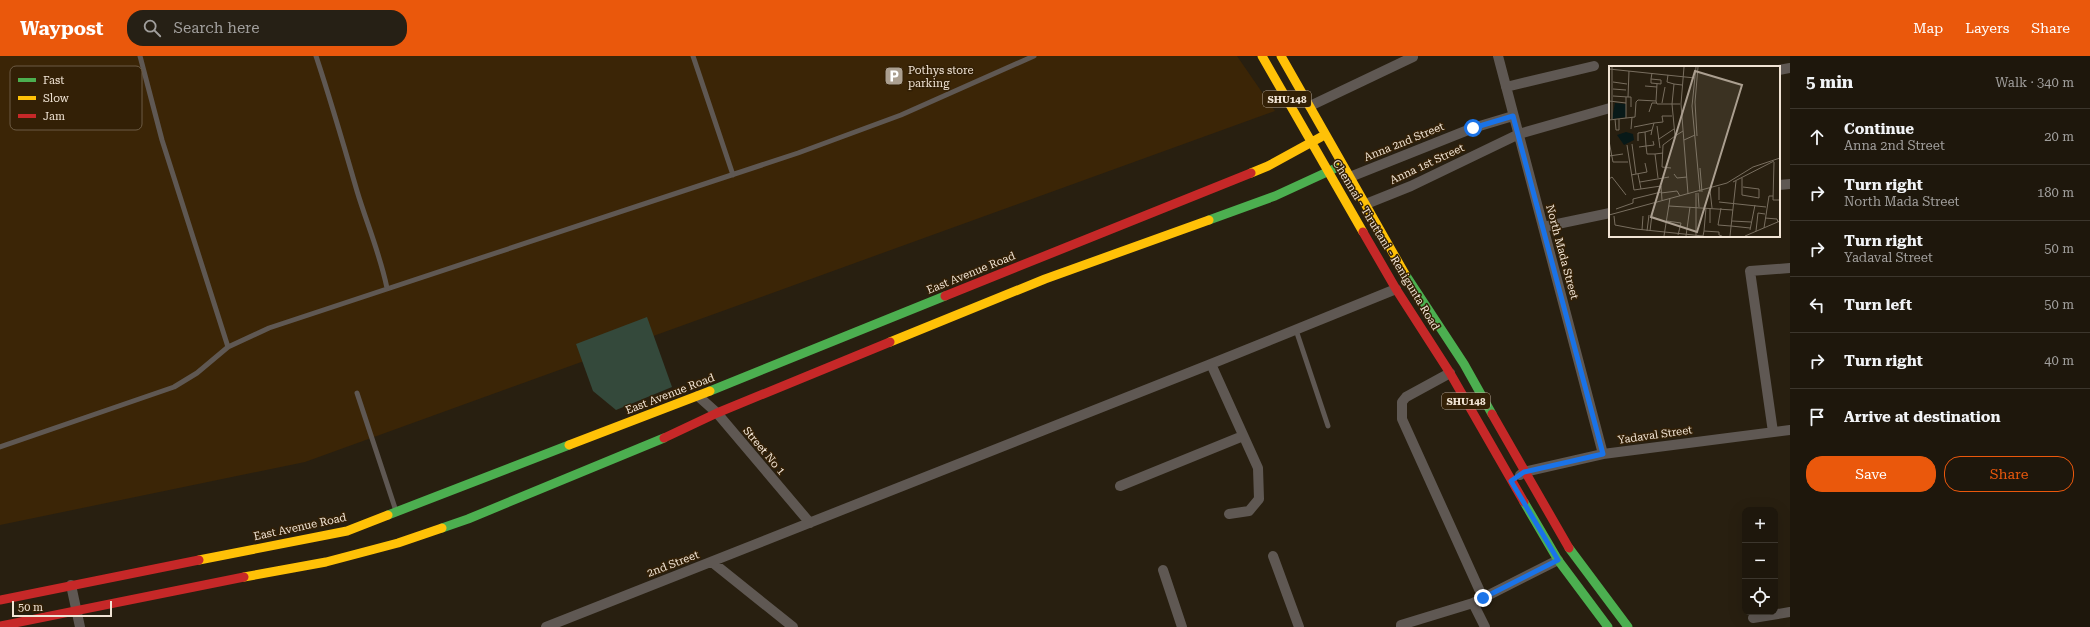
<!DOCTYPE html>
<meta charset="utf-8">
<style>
body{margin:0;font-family:"Roboto Serif",serif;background:#262015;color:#f1f3f6}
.controls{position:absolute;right:12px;bottom:12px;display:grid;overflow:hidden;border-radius:8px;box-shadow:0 4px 16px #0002}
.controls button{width:36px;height:36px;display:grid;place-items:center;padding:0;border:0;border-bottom:1px solid #3c362d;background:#1e170c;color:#f1f3f6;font:20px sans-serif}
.scale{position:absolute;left:12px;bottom:10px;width:100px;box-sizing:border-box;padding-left:4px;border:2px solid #f1e4d5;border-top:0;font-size:11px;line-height:14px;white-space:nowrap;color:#f1e4d5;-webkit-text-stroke:3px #332006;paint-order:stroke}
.stop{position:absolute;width:12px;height:12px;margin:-9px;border:3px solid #1a73e8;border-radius:50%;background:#fff}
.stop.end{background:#1a73e8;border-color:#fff;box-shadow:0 1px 4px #0008}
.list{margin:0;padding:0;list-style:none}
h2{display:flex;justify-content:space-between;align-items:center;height:52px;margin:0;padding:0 16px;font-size:17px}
h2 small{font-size:13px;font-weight:400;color:#a19f9d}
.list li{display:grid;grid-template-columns:26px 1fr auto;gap:12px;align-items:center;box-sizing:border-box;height:56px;padding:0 16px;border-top:1px solid #3c362d}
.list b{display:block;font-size:15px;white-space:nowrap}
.list p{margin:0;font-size:13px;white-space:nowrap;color:#a19f9d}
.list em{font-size:13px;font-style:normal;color:#a19f9d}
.actions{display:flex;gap:8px;padding:12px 16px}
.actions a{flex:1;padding:9px 0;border:1px solid #ea580c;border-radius:16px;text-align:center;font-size:14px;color:#ea580c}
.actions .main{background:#ea580c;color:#fff}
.icon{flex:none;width:22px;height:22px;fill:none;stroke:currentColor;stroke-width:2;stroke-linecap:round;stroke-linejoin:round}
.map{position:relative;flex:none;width:1790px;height:571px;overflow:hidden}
header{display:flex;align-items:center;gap:24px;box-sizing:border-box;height:56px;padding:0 20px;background:#ea580c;color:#fff}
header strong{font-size:19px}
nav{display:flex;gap:22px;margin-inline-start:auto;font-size:14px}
.search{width:280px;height:36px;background:#262015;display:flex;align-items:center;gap:10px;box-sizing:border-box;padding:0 14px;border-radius:16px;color:#a19f9d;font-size:15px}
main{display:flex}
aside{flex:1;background:#1e170c}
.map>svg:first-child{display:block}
.built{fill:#3b2506}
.green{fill:#34493b}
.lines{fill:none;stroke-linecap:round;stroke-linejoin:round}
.lane{stroke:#5f5853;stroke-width:5}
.street{stroke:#5f5853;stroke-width:10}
.fast{stroke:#4caf50;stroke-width:9}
.slow{stroke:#ffc107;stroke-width:9}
.jam{stroke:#c62828;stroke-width:9}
.route{stroke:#1a73e8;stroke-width:5}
.labels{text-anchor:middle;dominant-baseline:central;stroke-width:3;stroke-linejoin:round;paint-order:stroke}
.shield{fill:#332006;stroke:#b8a997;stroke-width:1}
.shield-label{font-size:10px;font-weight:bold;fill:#f1e4d5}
.poi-label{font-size:11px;fill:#f1e4d5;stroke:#332006;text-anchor:start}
.street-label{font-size:11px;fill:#f1e4d5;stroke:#332006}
.inset-road{fill:none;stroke:#786e5f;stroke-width:1}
.view{fill:#ab9f90;fill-opacity:0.15;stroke:#ab9f90;stroke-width:2}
.inset-edge{fill:none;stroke:#f1e4d5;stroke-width:2}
.key{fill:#332006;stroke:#6c5b44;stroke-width:1}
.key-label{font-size:11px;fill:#f1e4d5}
</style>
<header>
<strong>Waypost</strong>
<div class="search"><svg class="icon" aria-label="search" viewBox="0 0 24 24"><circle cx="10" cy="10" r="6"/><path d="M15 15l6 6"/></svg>Search here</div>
<nav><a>Map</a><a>Layers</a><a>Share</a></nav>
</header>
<main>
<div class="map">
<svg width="1790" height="571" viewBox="0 0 1790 571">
<rect width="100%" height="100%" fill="#281f10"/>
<path class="built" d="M0 0H1237L1275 55 305 406 0 469Z"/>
<path class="green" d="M647 261 672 331 616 354 593 335 576 288Z"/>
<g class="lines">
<path class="lane" d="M140 0 162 84 228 291
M316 0C331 45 344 90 357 135 367 168 380 198 387 232
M693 0 733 119
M1296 274 1328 370
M357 337 396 455
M0 391 174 331 197 317 228 291 269 272 798 97 901 59 1034 0"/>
<path class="street" d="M1498 0 1603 398
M1779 14 1790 12
M1506 31 1594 10
M1310 50 1413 1
M1350 121 1473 72 1513 60
M1779 129 1790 128
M1366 148 1411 130 1519 78 1610 52
M1543 171 1610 157
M1211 308 1258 412 1259 443 1249 455 1229 458
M1450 317 1406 341 1402 346V363L1483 542
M698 340 717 357 810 467
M1773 376 1750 215 1790 212
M1520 419 1524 416 1603 398 1790 374
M1120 430 1243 380
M1273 500 1299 571
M712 506 793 571
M1163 514 1182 571
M71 529 80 571
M1473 547 1485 571
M1753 562 1790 556
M546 571 1211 308 1396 233
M1401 571V569L1473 547 1558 504"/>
<path class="fast" d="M1209 164 1275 140 1338 111
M1405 218 1464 308 1492 358
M710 335 945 240
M1524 446 1558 504 1608 571
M388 459 569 389
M442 472 468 463 664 382
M1569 492 1628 571"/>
<path class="slow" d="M1262 0 1363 176
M1281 0 1405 218
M1251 117 1268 110 1321 81
M890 286 1045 223 1209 164
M569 389 710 335
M199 504 347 475 388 459
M244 521 326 506 398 487 442 472"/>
<path class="jam" d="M1363 176 1396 233 1450 317 1524 446
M945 240 1251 117
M1492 358 1569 492
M664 382 717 357 890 286
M0 544 199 504
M0 570 244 521"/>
</g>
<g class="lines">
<path class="route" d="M1473 72 1513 60 1603 398 1524 416 1511 425 1558 504 1483 542"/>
</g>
<defs>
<g id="parking-square" transform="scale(1)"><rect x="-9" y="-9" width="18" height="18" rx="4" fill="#ab9f90" stroke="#332006"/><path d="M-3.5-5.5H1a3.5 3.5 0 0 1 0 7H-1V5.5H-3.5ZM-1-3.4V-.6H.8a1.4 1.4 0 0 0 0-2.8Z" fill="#fff"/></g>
</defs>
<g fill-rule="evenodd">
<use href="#parking-square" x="894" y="20"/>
</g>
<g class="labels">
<g class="shield">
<rect x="1263" y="35" width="48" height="16" rx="3"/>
<rect x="1442" y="337" width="48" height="16" rx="3"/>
</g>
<g class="shield-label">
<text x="1287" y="43">SHU148</text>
<text x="1466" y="345">SHU148</text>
</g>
<g class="poi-label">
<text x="908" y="14">Pothys store<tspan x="908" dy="13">parking</tspan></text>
</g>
<g class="street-label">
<text transform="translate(1404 86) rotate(-22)">Anna 2nd Street</text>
<text transform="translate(1427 108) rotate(-25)">Anna 1st Street</text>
<text transform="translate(1386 189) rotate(59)">Chennai - Tiruttani - Renigunta Road</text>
<text transform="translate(1562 196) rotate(75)">North Mada Street</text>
<text transform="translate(971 217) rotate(-22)">East Avenue Road</text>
<text transform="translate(670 338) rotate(-21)">East Avenue Road</text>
<text transform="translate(1655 379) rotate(-8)">Yadaval Street</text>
<text transform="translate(764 395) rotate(50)">Street No 1</text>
<text transform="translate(300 471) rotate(-12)">East Avenue Road</text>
<text transform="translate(673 508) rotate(-21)">2nd Street</text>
</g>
</g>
<g transform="translate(1609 10)">
<rect width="171" height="171" fill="#281f10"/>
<path d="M6 37 17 38V51L3 53ZM17 66 24 68 25 74 15 79 8 69Z" fill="#081918"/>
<path class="inset-road" d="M75 1 72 38 79 128M87 1 83 40 91 126M0 3 86 12M59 9 58 16 65 18M42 13 52 14V18L42 17V13L43 7M4 16 18 18M73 19 65 18 63 38 66 70 74 65M36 20 48 21M4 23 17 24M4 30 19 31 20 5M19 31H22V41M0 35 17 37M47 35 48 38H71M47 35 48 18M53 37 56 21M40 46 43 37H48M17 52V31M3 53V1M6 53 7 64H10V53M0 54 26 51 27 36 29 34 47 35M48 60 51 82M25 61 45 57M22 63 23 51M43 64 45 57 54 56 53 50H63M88 70 86 36 89 1M50 73 65 63M75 74 86 69M0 75 4 96H19M29 75V67L36 66M44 75 45 79 37 80 38 88H46M23 78 27 108M18 79 25 124 52 120 53 134M30 81 37 80 36 66 43 64 42 69M0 90 14 88M165 96 164 134H171M62 102 53 101 54 79 66 70M91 102 93 126M29 108 32 123M65 108 68 112 78 111M22 109 38 106 36 97M49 112 46 88 54 87M133 112V129L150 132V123L134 121M0 113 3 111 17 129M31 116 60 111M124 116 165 95M101 124 103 142M52 127 68 125 71 130M87 127V170M89 127 90 141M110 134V121M110 136 157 141M60 140 124 144M112 142 109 159 122 160M7 143 24 137V133L52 126M0 149 118 117 144 101 171 92M5 150 6 159 27 163 94 170 95 165 110 166V169L113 170M156 152 168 153 169 156M58 155 72 157 69 169M123 155 142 156M101 157V142M122 160 141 162M155 162 160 130H164M33 164 34 150M141 164 146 139M38 165 40 149M41 165 43 148M95 165 97 142M147 165 149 147 156 148M55 170 61 132M77 170 81 141M121 170 127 115M136 170 171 155"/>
<path class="view" d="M86 5 133 19 88 166 42 151Z"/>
<rect width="171" height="171" class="inset-edge"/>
</g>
<rect x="10" y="10" width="132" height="64" rx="6" class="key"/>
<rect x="18" y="22" width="18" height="4" fill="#4caf50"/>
<rect x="18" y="40" width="18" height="4" fill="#ffc107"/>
<rect x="18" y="58" width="18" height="4" fill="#c62828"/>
<g class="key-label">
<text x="43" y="28">Fast</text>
<text x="43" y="46">Slow</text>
<text x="43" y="64">Jam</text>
</g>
</svg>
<div class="controls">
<button>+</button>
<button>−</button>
<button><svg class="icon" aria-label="locate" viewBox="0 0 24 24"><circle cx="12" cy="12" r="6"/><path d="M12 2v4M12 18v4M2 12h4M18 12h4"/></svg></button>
</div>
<div class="scale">50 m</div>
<div class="stop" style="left:1473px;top:72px"></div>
<div class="stop end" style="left:1483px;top:542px"></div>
</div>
<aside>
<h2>5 min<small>Walk · 340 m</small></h2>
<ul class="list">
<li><svg class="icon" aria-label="ahead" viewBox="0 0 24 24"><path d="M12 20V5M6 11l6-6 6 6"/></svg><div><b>Continue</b><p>Anna 2nd Street</p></div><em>20 m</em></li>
<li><svg class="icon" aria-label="right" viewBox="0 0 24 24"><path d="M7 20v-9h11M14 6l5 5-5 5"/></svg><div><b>Turn right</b><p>North Mada Street</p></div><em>180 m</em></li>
<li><svg class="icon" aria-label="right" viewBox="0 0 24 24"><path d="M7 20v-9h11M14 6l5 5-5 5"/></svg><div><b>Turn right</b><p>Yadaval Street</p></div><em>50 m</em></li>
<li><svg class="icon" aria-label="left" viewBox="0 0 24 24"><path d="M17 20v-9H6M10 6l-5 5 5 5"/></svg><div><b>Turn left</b></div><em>50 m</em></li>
<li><svg class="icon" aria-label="right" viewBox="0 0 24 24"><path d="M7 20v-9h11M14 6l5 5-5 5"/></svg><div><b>Turn right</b></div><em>40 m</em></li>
<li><svg class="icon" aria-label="arrive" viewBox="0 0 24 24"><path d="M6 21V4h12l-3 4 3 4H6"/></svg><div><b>Arrive at destination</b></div></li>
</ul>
<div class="actions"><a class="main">Save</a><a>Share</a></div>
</aside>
</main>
